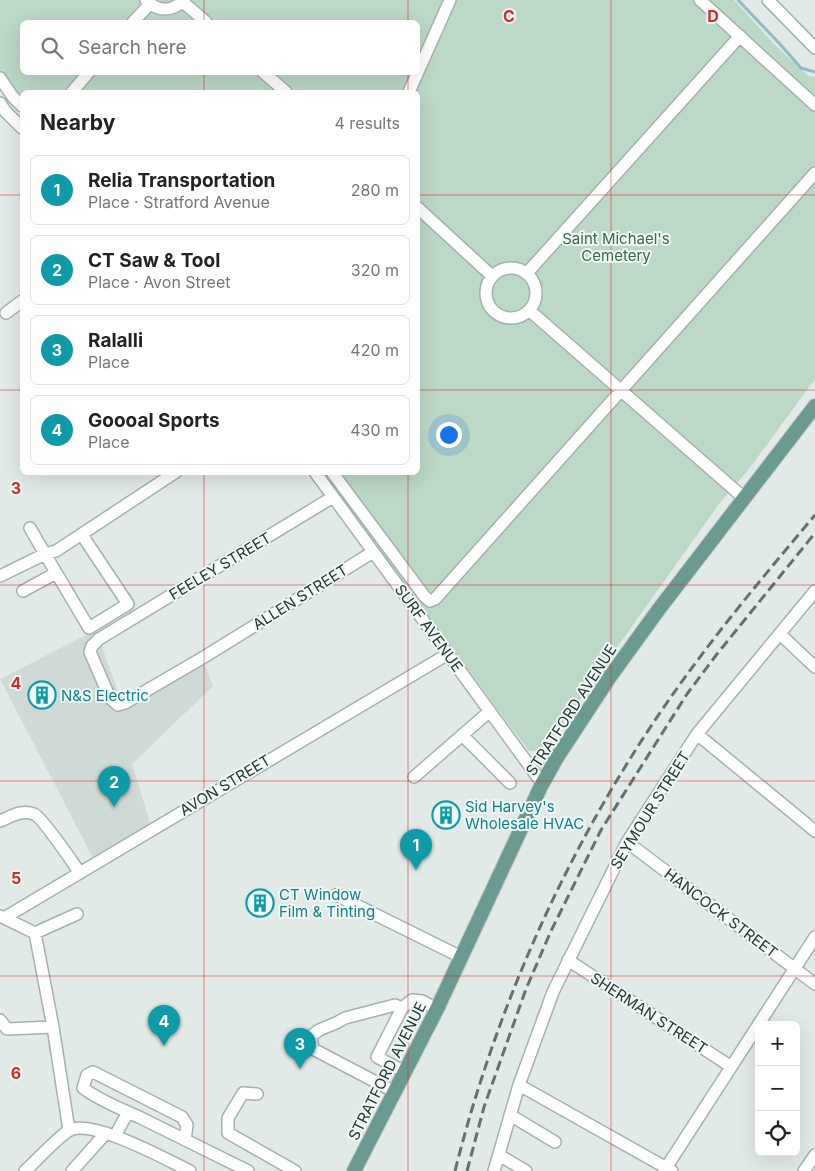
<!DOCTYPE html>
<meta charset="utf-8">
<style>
body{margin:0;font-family:Inter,sans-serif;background:#f6f6f6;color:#222}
.controls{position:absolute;right:15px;bottom:15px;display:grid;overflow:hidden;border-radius:8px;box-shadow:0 5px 20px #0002}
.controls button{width:45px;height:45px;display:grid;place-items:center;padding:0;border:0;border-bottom:1px solid #e0e0e0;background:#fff;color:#222;font:25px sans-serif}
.you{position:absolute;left:448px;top:434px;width:18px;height:18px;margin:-12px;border:4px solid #fff;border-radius:50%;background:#1a73e8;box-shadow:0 0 0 8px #1a73e833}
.badge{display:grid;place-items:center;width:32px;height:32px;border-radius:50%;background:#2563eb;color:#fff;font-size:16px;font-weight:700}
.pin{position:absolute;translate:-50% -41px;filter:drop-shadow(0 1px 2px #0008)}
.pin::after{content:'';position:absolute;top:26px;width:18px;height:15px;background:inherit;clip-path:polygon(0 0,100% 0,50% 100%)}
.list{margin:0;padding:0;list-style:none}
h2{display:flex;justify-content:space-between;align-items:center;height:65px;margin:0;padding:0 20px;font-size:21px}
h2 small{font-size:16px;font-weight:400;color:#767676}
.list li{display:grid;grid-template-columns:32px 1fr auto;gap:15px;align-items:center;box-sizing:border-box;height:70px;margin:0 10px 10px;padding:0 10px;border:1px solid #e0e0e0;border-radius:8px}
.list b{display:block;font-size:19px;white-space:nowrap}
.list p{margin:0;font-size:16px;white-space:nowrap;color:#767676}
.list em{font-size:16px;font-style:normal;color:#767676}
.icon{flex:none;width:28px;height:28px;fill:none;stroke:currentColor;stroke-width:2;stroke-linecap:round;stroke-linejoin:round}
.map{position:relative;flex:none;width:815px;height:1171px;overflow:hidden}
.search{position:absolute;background:#fff;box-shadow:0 5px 20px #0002;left:20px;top:20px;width:400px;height:55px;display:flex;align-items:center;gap:12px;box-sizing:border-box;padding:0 18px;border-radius:8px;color:#767676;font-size:19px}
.panel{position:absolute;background:#fff;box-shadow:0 5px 20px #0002;left:20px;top:90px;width:400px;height:385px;border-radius:8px}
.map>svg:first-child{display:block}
.built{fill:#cfd9d5}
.green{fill:#bcd8c6;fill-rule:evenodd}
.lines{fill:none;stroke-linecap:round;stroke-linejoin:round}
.stream{stroke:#8fbcc8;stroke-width:3}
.minor-casing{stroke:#a4b1ad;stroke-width:14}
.major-casing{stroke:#c1c7c6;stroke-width:16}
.minor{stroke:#fff;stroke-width:11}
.major{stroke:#6b9a91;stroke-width:14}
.rail{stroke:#5e746f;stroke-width:3;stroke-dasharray:10 5;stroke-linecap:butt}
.grid{fill:none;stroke:#d62828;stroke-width:1;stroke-opacity:0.55}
.labels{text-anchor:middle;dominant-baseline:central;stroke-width:4;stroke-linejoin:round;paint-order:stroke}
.park-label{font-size:15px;fill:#336a4c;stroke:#f1f7f4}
.street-label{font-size:15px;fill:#233834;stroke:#f1f7f4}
.culture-label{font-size:15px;fill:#0d838f;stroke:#f1f7f4;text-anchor:start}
.grid-label{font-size:16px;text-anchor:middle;font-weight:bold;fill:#d62828;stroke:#f1f7f4;stroke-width:4;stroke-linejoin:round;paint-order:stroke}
</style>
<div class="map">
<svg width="815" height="1171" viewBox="0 0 815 1171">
<rect width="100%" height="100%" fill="#e1eae6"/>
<path class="built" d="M96 630 120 698 201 655 213 686 132 764 151 826 93 858 0 679Z"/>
<path class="green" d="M0 0H734L775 45 808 76 815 77V379L749 469 719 504 544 750 529 751 412 595 324 473 418 472V92H22V114L7 96 0 84ZM22 22H418V72H22Z"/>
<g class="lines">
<path class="stream" d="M738 0 779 43 801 68 815 72"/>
<g class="minor-casing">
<path id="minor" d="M146 0C158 12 172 12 184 0
M700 0 815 105
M768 0 815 48
M183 2 206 22
M133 22 150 4
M263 72 286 92
M0 78 13 97 22 106
M72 92 89 72
M409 92 450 0
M0 103 5 111 22 128
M418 208 492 276
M486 293a25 25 0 1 1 50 0a25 25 0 1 1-50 0Z
M527 273 740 36
M529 310 744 498
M6 313 22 301
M315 472 542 783
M332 472 425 597 430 601 435 599 815 173
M333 497 99 639 92 646 90 652 106 689 111 699 118 705 125 703 204 657 373 552
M30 528 45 554 56 551 176 472
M0 576 45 554 89 628 128 604 82 535
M23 591 56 573
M780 634 815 667
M697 734 815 831
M462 735 510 783
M414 777 490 711
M0 821C10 817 22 809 34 814 42 817 73 863 80 873
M627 842 815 984
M336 895 461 957
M0 916 35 933 77 914
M4 918 448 654
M35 933 53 1027
M568 960 730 1066
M0 1020 7 1029 53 1027 69 1130
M405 1072 377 1057 402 1008 412 1000 422 1001 437 1009
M519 1085 672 1171
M395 1092 313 1049 311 1036 319 1030 336 1023 345 1018 395 1005 402 1008
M257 1094 243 1093 228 1118V1133L295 1171
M510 1115 555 1142
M115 1136 128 1112
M185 1140 187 1125 182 1117 93 1072 87 1075 83 1088C100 1101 122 1109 141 1118 177 1136 212 1153 248 1171
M499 1155 526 1171
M25 1171C37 1160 55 1140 68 1131 90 1117 167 1160 190 1171
M72 1171 106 1133
M494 1171 519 1085 553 992 627 842 697 734 815 591
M664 1171 815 937
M804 1171 815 1155"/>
</g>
<g class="major-casing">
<path id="major" d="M354 1171 437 1009 541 786 556 759 609 678 659 609 815 406"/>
</g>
<use href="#minor" class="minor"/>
<use href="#major" class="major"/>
<path class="rail" d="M455 1171C498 999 575 831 678 687 720 628 768 571 815 515
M467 1171 484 1107 526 989 551 931 601 830 687 694 717 654 815 533"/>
</g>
<path class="grid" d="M204 0V22M408 0V22M611 0V1171M204 72V92M408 72V92M0 195H22M418 195H815M0 390H22M418 390H815M204 472V1171M408 472V1171M0 585H815M0 781H815M0 976H815"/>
<defs>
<g id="building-ring" transform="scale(1.4375)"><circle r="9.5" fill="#f1f7f4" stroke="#0f9aa8" stroke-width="1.5"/><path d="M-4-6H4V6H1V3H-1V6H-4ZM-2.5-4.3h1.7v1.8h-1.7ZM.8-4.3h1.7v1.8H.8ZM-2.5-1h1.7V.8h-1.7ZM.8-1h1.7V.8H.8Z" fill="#0f9aa8"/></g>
</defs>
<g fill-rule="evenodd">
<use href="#building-ring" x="42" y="695"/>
<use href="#building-ring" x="446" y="815"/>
<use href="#building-ring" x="260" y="903"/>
</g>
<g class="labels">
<g class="park-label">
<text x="616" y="238">Saint Michael's<tspan x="616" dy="17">Cemetery</tspan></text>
</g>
<g class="street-label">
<text transform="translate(220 566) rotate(-31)">FEELEY STREET</text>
<text transform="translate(300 597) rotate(-32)">ALLEN STREET</text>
<text transform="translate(429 628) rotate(54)">SURF AVENUE</text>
<text transform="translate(571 710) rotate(-57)">STRATFORD AVENUE</text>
<text transform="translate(225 785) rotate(-31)">AVON STREET</text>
<text transform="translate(650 810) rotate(-58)">SEYMOUR STREET</text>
<text transform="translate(721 913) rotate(37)">HANCOCK STREET</text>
<text transform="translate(649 1013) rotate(33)">SHERMAN STREET</text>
<text transform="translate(387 1071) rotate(-63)">STRATFORD AVENUE</text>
</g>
<g class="culture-label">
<text x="61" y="695">N&amp;S Electric</text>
<text x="465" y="806">Sid Harvey's<tspan x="465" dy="17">Wholesale HVAC</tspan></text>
<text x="279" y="894">CT Window<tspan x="279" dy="17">Film &amp; Tinting</tspan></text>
</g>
</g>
<g class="grid-label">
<text x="509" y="22">C</text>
<text x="713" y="22">D</text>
<text x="16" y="494">3</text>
<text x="16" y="689">4</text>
<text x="16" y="884">5</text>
<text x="16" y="1079">6</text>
</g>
</svg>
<div class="controls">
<button>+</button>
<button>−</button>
<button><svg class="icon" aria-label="locate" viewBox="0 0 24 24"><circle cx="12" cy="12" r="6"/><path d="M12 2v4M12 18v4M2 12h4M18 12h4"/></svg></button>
</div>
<div class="you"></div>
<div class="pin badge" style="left:416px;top:870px;background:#0f9aa8">1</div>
<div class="pin badge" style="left:114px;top:807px;background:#0f9aa8">2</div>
<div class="pin badge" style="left:300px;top:1069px;background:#0f9aa8">3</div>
<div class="pin badge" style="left:164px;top:1046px;background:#0f9aa8">4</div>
<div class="search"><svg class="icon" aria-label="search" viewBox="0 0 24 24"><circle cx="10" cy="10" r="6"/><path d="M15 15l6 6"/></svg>Search here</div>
<section class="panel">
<h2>Nearby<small>4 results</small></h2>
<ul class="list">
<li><span class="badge" style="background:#0f9aa8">1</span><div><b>Relia Transportation</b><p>Place · Stratford Avenue</p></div><em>280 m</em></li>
<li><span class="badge" style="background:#0f9aa8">2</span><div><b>CT Saw &amp; Tool</b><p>Place · Avon Street</p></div><em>320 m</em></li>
<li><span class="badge" style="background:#0f9aa8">3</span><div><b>Ralalli</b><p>Place</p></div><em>420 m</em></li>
<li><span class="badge" style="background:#0f9aa8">4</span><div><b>Goooal Sports</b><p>Place</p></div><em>430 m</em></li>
</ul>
</section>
</div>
